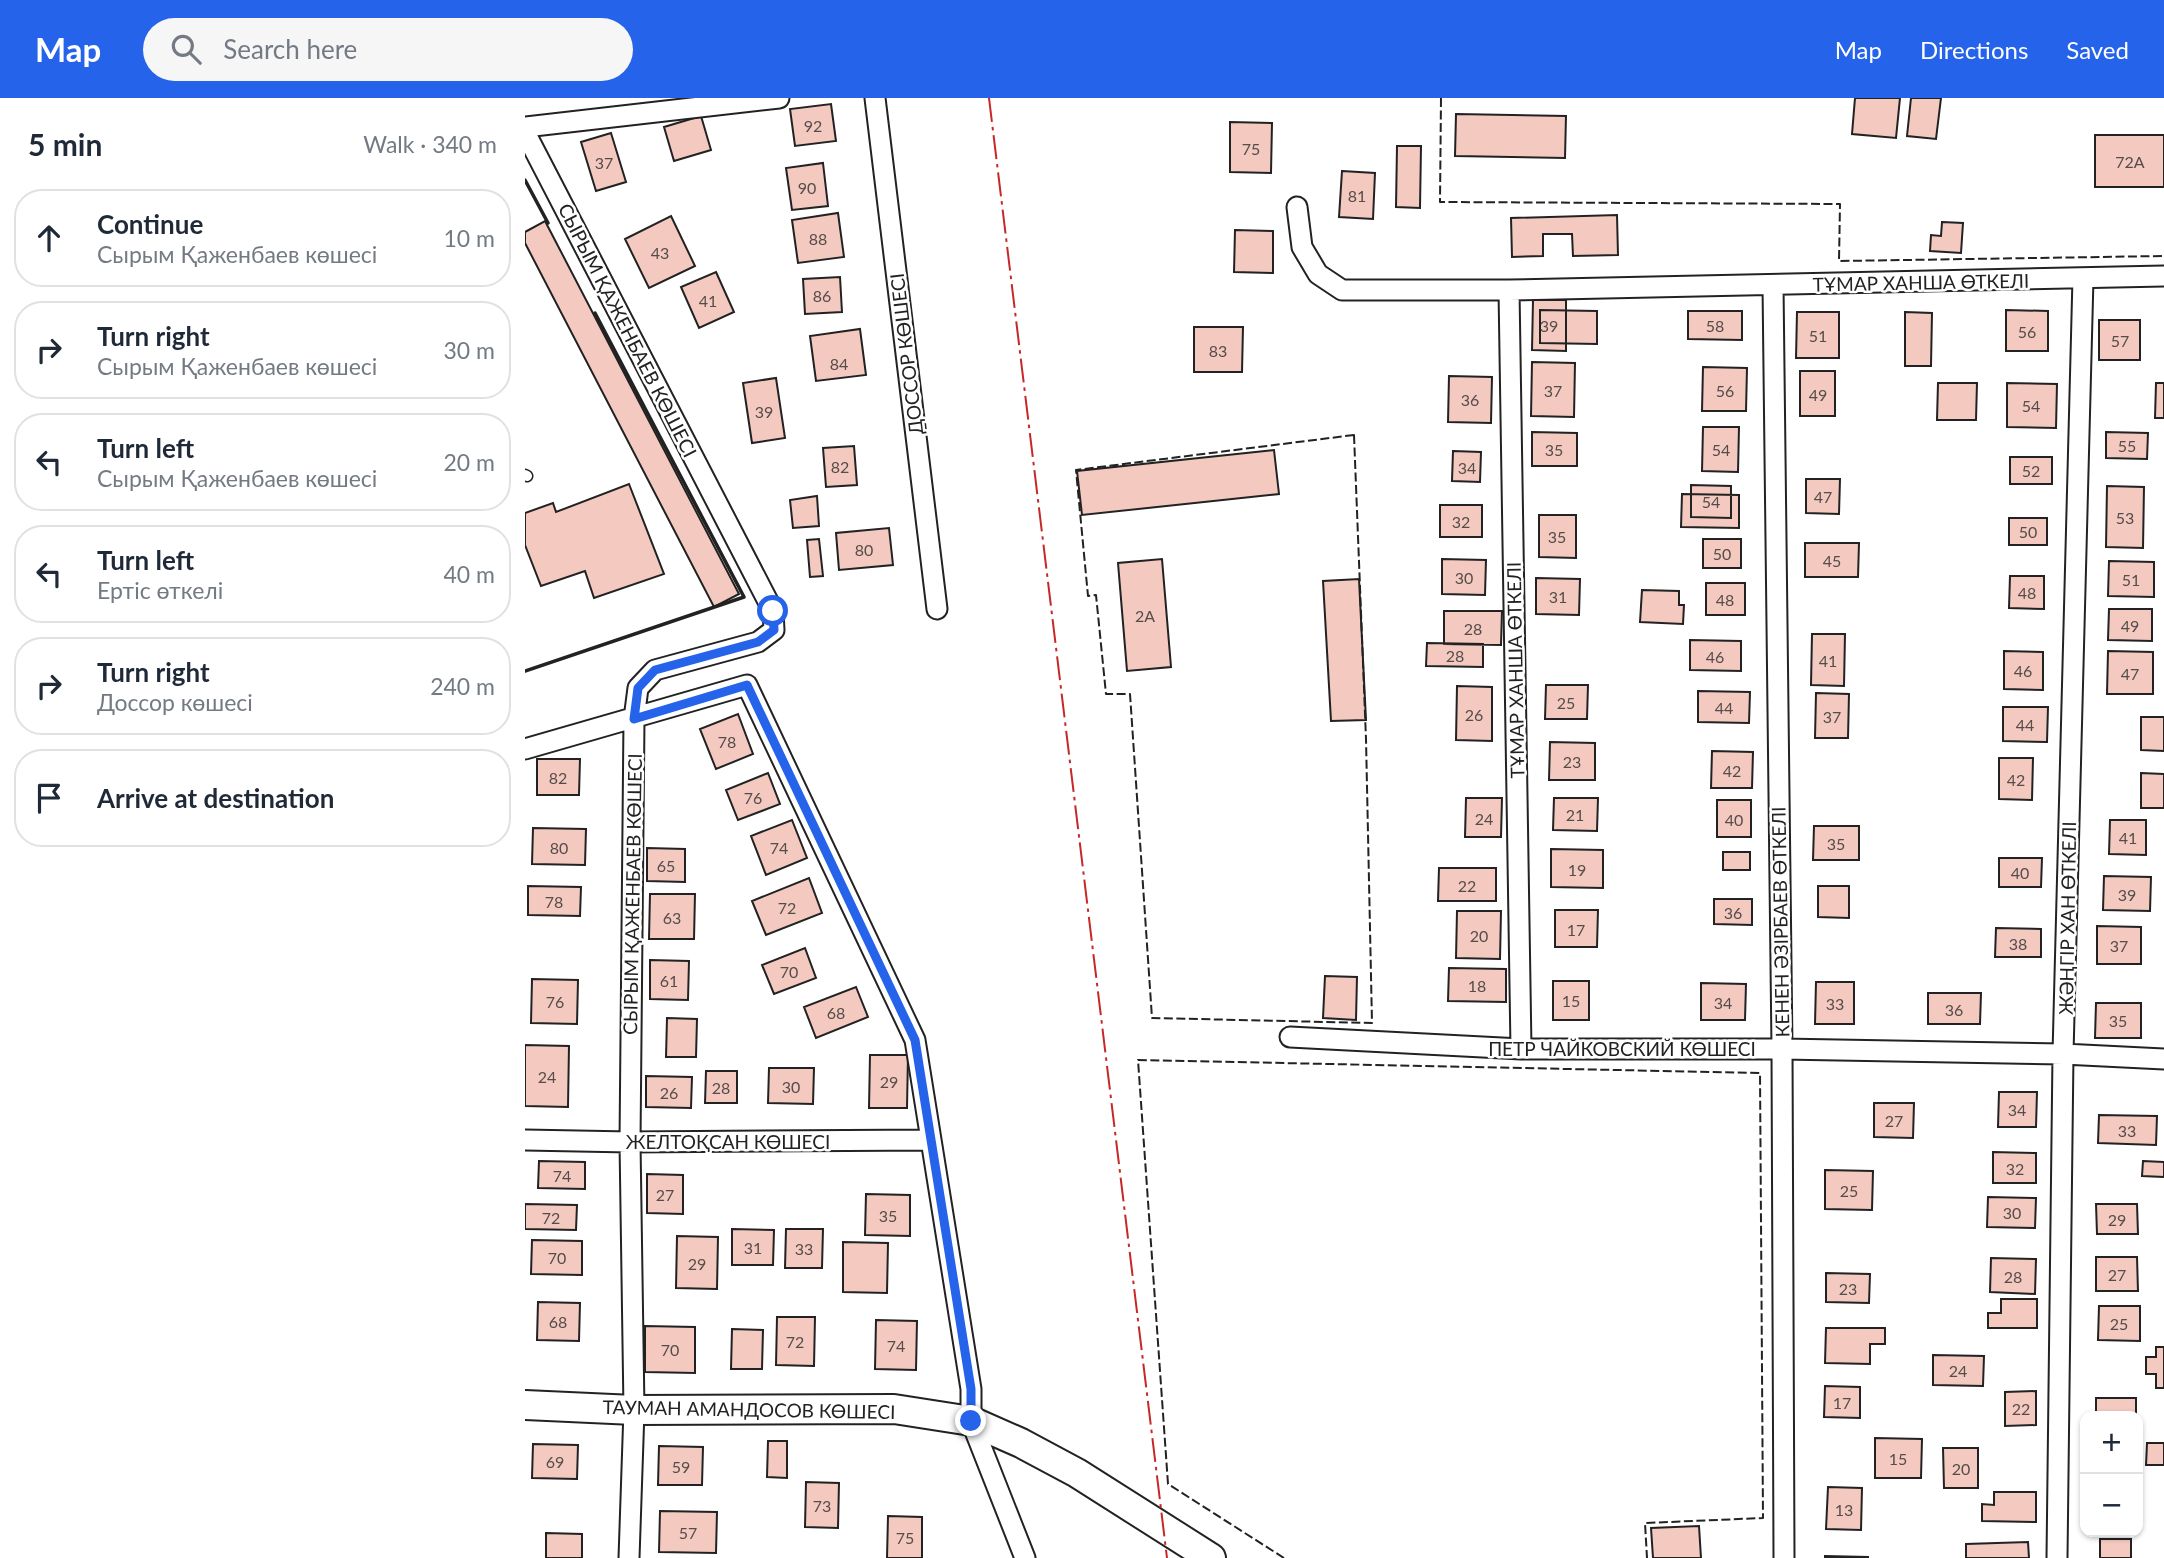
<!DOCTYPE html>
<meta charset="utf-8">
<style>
body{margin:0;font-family:Lato,sans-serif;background:#f6f6f7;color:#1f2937}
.controls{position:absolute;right:21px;bottom:21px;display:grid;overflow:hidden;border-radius:14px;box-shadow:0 2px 5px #0004}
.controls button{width:63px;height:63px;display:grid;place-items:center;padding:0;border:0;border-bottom:2px solid #e0e1e3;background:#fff;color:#1f2937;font:35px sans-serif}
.stop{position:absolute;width:21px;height:21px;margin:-16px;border:5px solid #2563eb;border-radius:50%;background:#fff}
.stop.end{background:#2563eb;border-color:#fff;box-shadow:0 2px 7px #0008}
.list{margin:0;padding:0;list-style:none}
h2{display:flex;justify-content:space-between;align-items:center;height:91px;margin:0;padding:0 28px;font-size:30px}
h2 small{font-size:23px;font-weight:400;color:#747a83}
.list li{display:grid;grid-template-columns:46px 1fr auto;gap:21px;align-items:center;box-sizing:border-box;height:98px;margin:0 14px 14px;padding:0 14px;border:2px solid #e0e1e3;border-radius:28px}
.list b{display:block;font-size:26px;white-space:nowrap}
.list p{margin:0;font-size:23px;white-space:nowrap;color:#747a83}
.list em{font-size:23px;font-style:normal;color:#747a83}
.icon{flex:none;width:38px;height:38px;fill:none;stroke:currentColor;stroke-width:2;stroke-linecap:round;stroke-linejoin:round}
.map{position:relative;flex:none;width:1639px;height:1460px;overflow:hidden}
header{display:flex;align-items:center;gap:42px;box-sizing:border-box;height:98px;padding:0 35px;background:#2563eb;color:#fff}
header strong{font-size:33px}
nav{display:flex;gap:38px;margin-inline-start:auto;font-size:24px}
.search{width:490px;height:63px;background:#f6f6f7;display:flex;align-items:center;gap:18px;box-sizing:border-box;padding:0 24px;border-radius:38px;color:#747a83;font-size:26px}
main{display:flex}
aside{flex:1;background:#fff}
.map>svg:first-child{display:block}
.building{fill:#f3c9c0;stroke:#222;stroke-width:2}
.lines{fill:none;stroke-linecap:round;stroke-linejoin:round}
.service-casing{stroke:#222;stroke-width:13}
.minor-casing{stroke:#222;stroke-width:23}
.secondary-casing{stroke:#222;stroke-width:32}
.service{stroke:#fff;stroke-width:10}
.minor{stroke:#fff;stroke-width:19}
.secondary{stroke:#fff;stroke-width:28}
.fence{stroke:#222;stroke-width:2;stroke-dasharray:9 3.5;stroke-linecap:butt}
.wall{stroke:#222;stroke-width:3.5}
.power{stroke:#c62828;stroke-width:2;stroke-dasharray:24 5 3.5 5;stroke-linecap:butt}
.route{stroke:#2563eb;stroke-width:9}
.labels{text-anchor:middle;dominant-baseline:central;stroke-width:5;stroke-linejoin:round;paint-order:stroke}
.number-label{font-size:16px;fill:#564c4a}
.street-label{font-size:19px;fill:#222;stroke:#fff}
</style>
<header>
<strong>Map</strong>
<div class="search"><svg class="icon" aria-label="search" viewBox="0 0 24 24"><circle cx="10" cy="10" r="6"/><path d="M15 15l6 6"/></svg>Search here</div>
<nav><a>Map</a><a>Directions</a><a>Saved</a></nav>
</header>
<main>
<aside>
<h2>5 min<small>Walk · 340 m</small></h2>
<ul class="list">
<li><svg class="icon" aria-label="ahead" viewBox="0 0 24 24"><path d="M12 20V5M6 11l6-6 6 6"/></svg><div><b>Continue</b><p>Сырым Қаженбаев көшесі</p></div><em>10 m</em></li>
<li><svg class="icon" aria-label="right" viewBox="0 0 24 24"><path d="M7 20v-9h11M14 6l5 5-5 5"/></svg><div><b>Turn right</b><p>Сырым Қаженбаев көшесі</p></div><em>30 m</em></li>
<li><svg class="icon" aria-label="left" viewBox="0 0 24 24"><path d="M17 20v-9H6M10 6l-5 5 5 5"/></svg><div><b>Turn left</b><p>Сырым Қаженбаев көшесі</p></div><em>20 m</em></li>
<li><svg class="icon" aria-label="left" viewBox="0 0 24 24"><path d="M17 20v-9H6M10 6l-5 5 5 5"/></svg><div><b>Turn left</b><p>Ертіс өткелі</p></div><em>40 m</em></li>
<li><svg class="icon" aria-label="right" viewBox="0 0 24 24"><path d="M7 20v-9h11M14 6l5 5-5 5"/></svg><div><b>Turn right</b><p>Доссор көшесі</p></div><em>240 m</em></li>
<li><svg class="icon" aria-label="arrive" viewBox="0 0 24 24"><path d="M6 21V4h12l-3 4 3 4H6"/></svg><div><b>Arrive at destination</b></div></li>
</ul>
</aside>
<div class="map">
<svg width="1639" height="1460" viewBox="0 0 1639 1460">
<rect width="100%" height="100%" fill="#fff"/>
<path class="building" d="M1330 0H1375L1371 40 1327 36Z
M1386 0H1416L1411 41 1382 38Z
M306 6 311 43 270 48 265 11Z
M931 16 1041 18 1040 60 930 58Z
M176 18 186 52 149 63 139 29Z
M705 24 747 25 746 75 705 74Z
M86 35 101 84 71 93 56 44Z
M1570 37H1639V89H1570Z
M872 48H896L895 110 871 109Z
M298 65 303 108 267 112 261 70Z
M817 73 850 75 848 121 814 119Z
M313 115 319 159 273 165 267 122Z
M1092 117 1093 157 1048 158 1047 136H1018V158L987 159 986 120Z
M146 118 170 168 124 190 100 141Z
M20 123 214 496 189 509 0 145V134Z
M1417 124 1438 125 1436 155 1405 153 1406 137 1416 138Z
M710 132 748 133V175L709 174Z
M191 174 209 214 174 230 156 189Z
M315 179 317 214 280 216 278 181Z
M1008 202H1041V253L1007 252Z
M1015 212 1072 213V246L1015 245Z
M1481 212 1523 213V253H1481Z
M1163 213H1217V242L1163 241Z
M1272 214H1314V260H1271Z
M1380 214 1407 215 1406 268H1380Z
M1574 222H1615V262H1574Z
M669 229H718L717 274H669Z
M335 231 341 277 291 283 285 238Z
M1007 264 1050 265 1049 319 1006 318Z
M1178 269 1222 270 1221 313H1177Z
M1275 273H1310V318H1275Z
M924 278 967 279 966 325 923 324Z
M251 280 260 340 227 345 218 285Z
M1413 285H1452L1451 322H1412Z
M1482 285 1532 286 1531 330 1482 329Z
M1631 285H1639V320H1630Z
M1178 329H1214L1213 374 1177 373Z
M1007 334 1052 335V368H1007Z
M1581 334 1623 335 1622 361 1581 360Z
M329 348 332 387 301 389 298 350Z
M749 352 754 396 557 417 552 373Z
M928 353 956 354 955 384 927 383Z
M1485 359H1527V386H1485Z
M1281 381H1315L1314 416 1281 415Z
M104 386 139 476 69 500 60 473 16 488 0 447V415L28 405 31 414Z
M1166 387 1206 388V420L1166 419Z
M1582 388 1619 389 1618 450 1581 449Z
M1157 396 1214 397V430L1156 429Z
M292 398 294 428 268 430 265 402Z
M915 407H957V439H915Z
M1014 417H1051V460L1014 459Z
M1484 420H1522V447H1484Z
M364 430 368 467 314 472 311 435Z
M294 441 298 478 285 479 282 442Z
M1178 441H1216V470H1178Z
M1280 445H1334L1333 479H1280Z
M637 461 646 569 602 573 593 465Z
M917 461 961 462 960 497 917 496Z
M1584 463 1629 464V499L1583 498Z
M1485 478H1519V511L1484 510Z
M1011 480 1055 481 1054 517 1011 516Z
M834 481 841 622 806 623 798 483Z
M1181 485H1220V517H1181Z
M1117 492 1154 493V507H1159L1158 526 1115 524Z
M1584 511H1627V543L1583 542Z
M919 513H977L976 547 919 546Z
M1287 536H1320L1319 588 1286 587Z
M1165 542 1216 543V573L1165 572Z
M902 545 958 546V569L901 568Z
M1479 553 1518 554V592L1479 591Z
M1583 553 1628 554V596H1582Z
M1021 587H1063L1062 621H1020Z
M932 588 967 589V643L931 642Z
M1173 593 1225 594 1224 625 1173 624Z
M1291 595 1324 596 1323 640H1290Z
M1478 609H1523L1522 644 1478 643Z
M213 616 228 656 191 671 175 631Z
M1616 619H1639V653L1616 652Z
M1025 644 1070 645V682H1024Z
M1187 653 1228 654 1227 690H1186Z
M1474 660H1508L1507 702 1474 701Z
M12 661H55L54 697H12Z
M243 675 255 706 213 722 201 692Z
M1616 675 1639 676V710H1616Z
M941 700H977L976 739H940Z
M1029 700H1073L1072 733 1028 732Z
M1192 702H1226V739H1192Z
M267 722 282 760 241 777 226 738Z
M1585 722H1621V757L1584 756Z
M1289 728H1334V762H1288Z
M8 730 61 731 60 767 7 766Z
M122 750 160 751V784L122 783Z
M1026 751 1078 752V790L1026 789Z
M1198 754H1225V772H1198Z
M1474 760H1517L1516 789H1474Z
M914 770H971V803H913Z
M1579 778 1626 779 1625 813 1578 812Z
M284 780 297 815 241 837 227 803Z
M3 788 56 789 55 818 3 817Z
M1293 788H1324V820L1293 819Z
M125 796H170L169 841H124Z
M1189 801H1227V827L1189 826Z
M1030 812H1073L1072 849H1030Z
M932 813H976L975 861 931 860Z
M1572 828 1616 829V866H1572Z
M1471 830 1516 831V859H1470Z
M280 850 291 880 249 896 237 867Z
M125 862 164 863 163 902 125 901Z
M924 870 981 871V904L923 903Z
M800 878 832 879 831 922 798 920Z
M7 881 53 882 52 926 6 925Z
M1028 883H1064V922H1028Z
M1291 884H1329V926H1290Z
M1176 885 1221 886 1220 922H1176Z
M331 889 343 919 291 940 279 909Z
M1403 895H1456L1455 926H1403Z
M1571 905H1616V940H1570Z
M142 920 172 921 171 959H141Z
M0 947 44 948 43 1009 0 1008Z
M345 957H383L382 1010H344Z
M244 970H289L288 1006 243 1005Z
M181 973H212V1005H180Z
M121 978 167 979 166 1010 121 1009Z
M1474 994H1512L1511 1029H1473Z
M1349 1005H1389L1388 1040 1349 1039Z
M1574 1017 1632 1018 1631 1047 1573 1045Z
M1468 1054 1511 1055V1085H1468Z
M14 1063 60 1064V1091L13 1090Z
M1618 1063 1639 1064V1079L1617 1078Z
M1300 1072 1348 1073 1347 1112 1300 1111Z
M122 1076 158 1077V1116L122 1115Z
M341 1096 385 1097V1138L340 1137Z
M1463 1099 1511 1100 1510 1130 1462 1129Z
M0 1106 52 1107 51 1132 0 1131Z
M1571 1106H1612L1613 1136H1572Z
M207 1131 249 1132 248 1167H207Z
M261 1131H298L297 1170H260Z
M152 1138 193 1139 192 1191 151 1190Z
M7 1142 57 1143V1177L6 1176Z
M318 1144 363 1145 362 1195 318 1194Z
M1571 1159H1612L1613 1193H1571Z
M1466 1160 1511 1161 1510 1196 1465 1194Z
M1301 1175 1345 1176 1344 1205 1301 1204Z
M1476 1201H1512V1230H1463V1215H1476Z
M13 1204 55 1205 54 1243 12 1242Z
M1574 1208H1615V1243L1573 1242Z
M252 1219H290L289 1268 251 1267Z
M351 1222 392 1223 391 1272 350 1271Z
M120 1228 170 1229V1275L120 1274Z
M1301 1230H1360V1246H1345V1266L1300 1265Z
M207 1231 238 1232 237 1271H206Z
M1631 1249H1639V1290H1631V1276H1621V1259H1631Z
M1408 1257 1459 1258 1458 1288 1408 1287Z
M1300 1288 1335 1289V1320L1299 1319Z
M1511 1293V1327L1480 1328V1294Z
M1571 1300H1611V1318H1571Z
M1350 1340 1397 1341 1396 1380H1350Z
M243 1343H262V1380L242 1379Z
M1622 1345H1639V1367H1621Z
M8 1346 53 1347 52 1381 7 1380Z
M134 1348 178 1349 177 1387H133Z
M1418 1350H1453V1390H1419Z
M281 1384 314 1385 313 1430 280 1429Z
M1303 1389 1337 1390 1336 1432 1301 1431Z
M1469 1394H1511V1424L1457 1423V1406L1469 1407Z
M135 1413 192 1414 191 1455 134 1454Z
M363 1418 397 1419V1460H362Z
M1174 1428 1176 1460H1128L1126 1430Z
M21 1435 57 1436V1460H21Z
M1575 1441H1606V1460H1575Z
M1503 1444 1504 1460H1441V1446Z
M1300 1458 1343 1459V1460H1300Z"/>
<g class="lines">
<g class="service-casing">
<path id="service" d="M0 377 2 378"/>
</g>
<g class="minor-casing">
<path id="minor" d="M350 0 412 511
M0 29 254 0
M0 34 248 513 249 532 233 544 130 572 113 590 109 621 105 1044 109 1312 104 1460
M772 109 777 149 793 176 817 192H984L1639 178
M1248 187 1257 951 1259 1460
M984 192 996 951
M0 651 222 587 390 942 446 1291V1323L500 1460
M765 939 996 951H1257L1538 956 1639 961
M0 1042 105 1044 406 1042
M1532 1460 1538 956 1558 180"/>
</g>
<g class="secondary-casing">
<path id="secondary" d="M0 1307 109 1312 369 1311 446 1323 496 1345 552 1375 686 1460"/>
</g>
<use href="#service" class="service"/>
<use href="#minor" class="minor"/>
<use href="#secondary" class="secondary"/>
<path class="fence" d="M916 0 915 104 1315 106 1314 163 1639 158
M829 337 841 641 847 925 627 920 605 596H581L571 497 563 498 551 372Z
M759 1460 643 1386 613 962 1235 975 1238 1420 1120 1425 1122 1460"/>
<path class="wall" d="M0 82 23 125
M0 573 219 499 70 215"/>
<path class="power" d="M464 0 642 1460"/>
</g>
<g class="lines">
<path class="route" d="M248 513 249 532 233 544 130 572 113 590 109 621 222 587 390 942 446 1291V1323"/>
</g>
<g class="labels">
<g class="number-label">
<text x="288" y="27">92</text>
<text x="726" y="50">75</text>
<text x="1605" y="63">72А</text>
<text x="79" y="64">37</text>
<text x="282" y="89">90</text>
<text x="832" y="97">81</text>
<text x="293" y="140">88</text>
<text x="135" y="154">43</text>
<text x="297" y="197">86</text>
<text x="183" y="202">41</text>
<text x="1024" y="227">39</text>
<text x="1190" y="227">58</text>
<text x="1502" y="233">56</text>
<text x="1293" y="237">51</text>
<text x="1595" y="242">57</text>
<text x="693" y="252">83</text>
<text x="314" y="265">84</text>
<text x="1028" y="292">37</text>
<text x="1200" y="292">56</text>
<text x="1293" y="296">49</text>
<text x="945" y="301">36</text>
<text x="1506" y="307">54</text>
<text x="239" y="313">39</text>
<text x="1602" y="347">55</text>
<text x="1029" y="351">35</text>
<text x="1196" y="351">54</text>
<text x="315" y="368">82</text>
<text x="942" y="369">34</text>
<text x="1506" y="372">52</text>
<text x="1298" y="398">47</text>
<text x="1186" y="403">54</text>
<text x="1600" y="419">53</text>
<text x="936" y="423">32</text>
<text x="1503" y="433">50</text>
<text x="1032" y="438">35</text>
<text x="339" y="451">80</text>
<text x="1197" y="455">50</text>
<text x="1307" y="462">45</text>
<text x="939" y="479">30</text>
<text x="1606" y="481">51</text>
<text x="1502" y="494">48</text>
<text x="1033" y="498">31</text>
<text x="1200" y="501">48</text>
<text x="620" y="517">2А</text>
<text x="1605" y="527">49</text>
<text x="948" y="530">28</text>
<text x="930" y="557">28</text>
<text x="1190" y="558">46</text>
<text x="1303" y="562">41</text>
<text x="1498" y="572">46</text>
<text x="1605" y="575">47</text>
<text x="1041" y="604">25</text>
<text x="1199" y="609">44</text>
<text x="949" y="616">26</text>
<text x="1307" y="618">37</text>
<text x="1500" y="626">44</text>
<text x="202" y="643">78</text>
<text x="1047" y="663">23</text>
<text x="1207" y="672">42</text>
<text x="33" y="679">82</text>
<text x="1491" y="681">42</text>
<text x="228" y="699">76</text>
<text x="1050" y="716">21</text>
<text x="959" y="720">24</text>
<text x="1209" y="721">40</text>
<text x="1603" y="739">41</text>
<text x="1311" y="745">35</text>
<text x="34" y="749">80</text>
<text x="254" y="749">74</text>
<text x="141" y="767">65</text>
<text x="1052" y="771">19</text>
<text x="1495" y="774">40</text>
<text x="942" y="787">22</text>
<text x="1602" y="796">39</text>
<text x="29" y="803">78</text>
<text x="262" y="809">72</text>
<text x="1208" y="814">36</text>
<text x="147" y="819">63</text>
<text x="1051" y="831">17</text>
<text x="954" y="837">20</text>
<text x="1493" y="845">38</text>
<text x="1594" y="847">37</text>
<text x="264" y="873">70</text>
<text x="144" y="882">61</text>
<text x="952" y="887">18</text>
<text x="1046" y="902">15</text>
<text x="30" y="903">76</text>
<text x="1198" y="904">34</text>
<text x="1310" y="905">33</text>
<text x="1429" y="911">36</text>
<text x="311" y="914">68</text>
<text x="1593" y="922">35</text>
<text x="22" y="978">24</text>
<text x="364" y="983">29</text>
<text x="266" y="988">30</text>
<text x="196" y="989">28</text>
<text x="144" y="994">26</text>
<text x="1492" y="1011">34</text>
<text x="1369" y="1022">27</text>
<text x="1602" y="1032">33</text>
<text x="1490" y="1070">32</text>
<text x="37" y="1077">74</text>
<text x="1324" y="1092">25</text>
<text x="140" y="1096">27</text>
<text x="1487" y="1114">30</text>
<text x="363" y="1117">35</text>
<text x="26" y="1119">72</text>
<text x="1592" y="1121">29</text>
<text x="228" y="1149">31</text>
<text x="279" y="1150">33</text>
<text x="32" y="1159">70</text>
<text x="172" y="1165">29</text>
<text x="1592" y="1176">27</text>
<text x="1488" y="1178">28</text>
<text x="1323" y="1190">23</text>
<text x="33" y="1223">68</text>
<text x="1594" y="1225">25</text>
<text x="270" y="1243">72</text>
<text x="371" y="1247">74</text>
<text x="145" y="1251">70</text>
<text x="1433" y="1272">24</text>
<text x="1317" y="1304">17</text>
<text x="1496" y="1310">22</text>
<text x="1373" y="1360">15</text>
<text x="30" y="1363">69</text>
<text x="156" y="1368">59</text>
<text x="1436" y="1370">20</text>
<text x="297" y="1407">73</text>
<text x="1319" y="1411">13</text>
<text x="163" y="1434">57</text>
<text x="380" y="1439">75</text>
</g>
<g class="street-label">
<text transform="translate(1396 184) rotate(-1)">ТҰМАР ХАНША ӨТКЕЛІ</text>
<text transform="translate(103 232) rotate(63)">СЫРЫМ ҚАЖЕНБАЕВ КӨШЕСІ</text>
<text transform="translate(381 256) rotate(-97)">ДОССОР КӨШЕСІ</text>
<text transform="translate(990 572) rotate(-91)">ТҰМАР ХАНША ӨТКЕЛІ</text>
<text transform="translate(107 796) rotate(-89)">СЫРЫМ ҚАЖЕНБАЕВ КӨШЕСІ</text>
<text transform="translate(1542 820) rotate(-89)">ЖӘҢГІР ХАН ӨТКЕЛІ</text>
<text transform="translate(1255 824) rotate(-91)">КЕНЕН ӘЗІРБАЕВ ӨТКЕЛІ</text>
<text x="1097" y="950">ПЕТР ЧАЙКОВСКИЙ КӨШЕСІ</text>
<text x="203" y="1043">ЖЕЛТОҚСАН КӨШЕСІ</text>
<text transform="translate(224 1311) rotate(1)">ТАУМАН АМАНДОСОВ КӨШЕСІ</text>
</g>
</g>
</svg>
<div class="controls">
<button>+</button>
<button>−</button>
</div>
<div class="stop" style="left:248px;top:513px"></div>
<div class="stop end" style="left:446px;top:1323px"></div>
</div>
</main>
